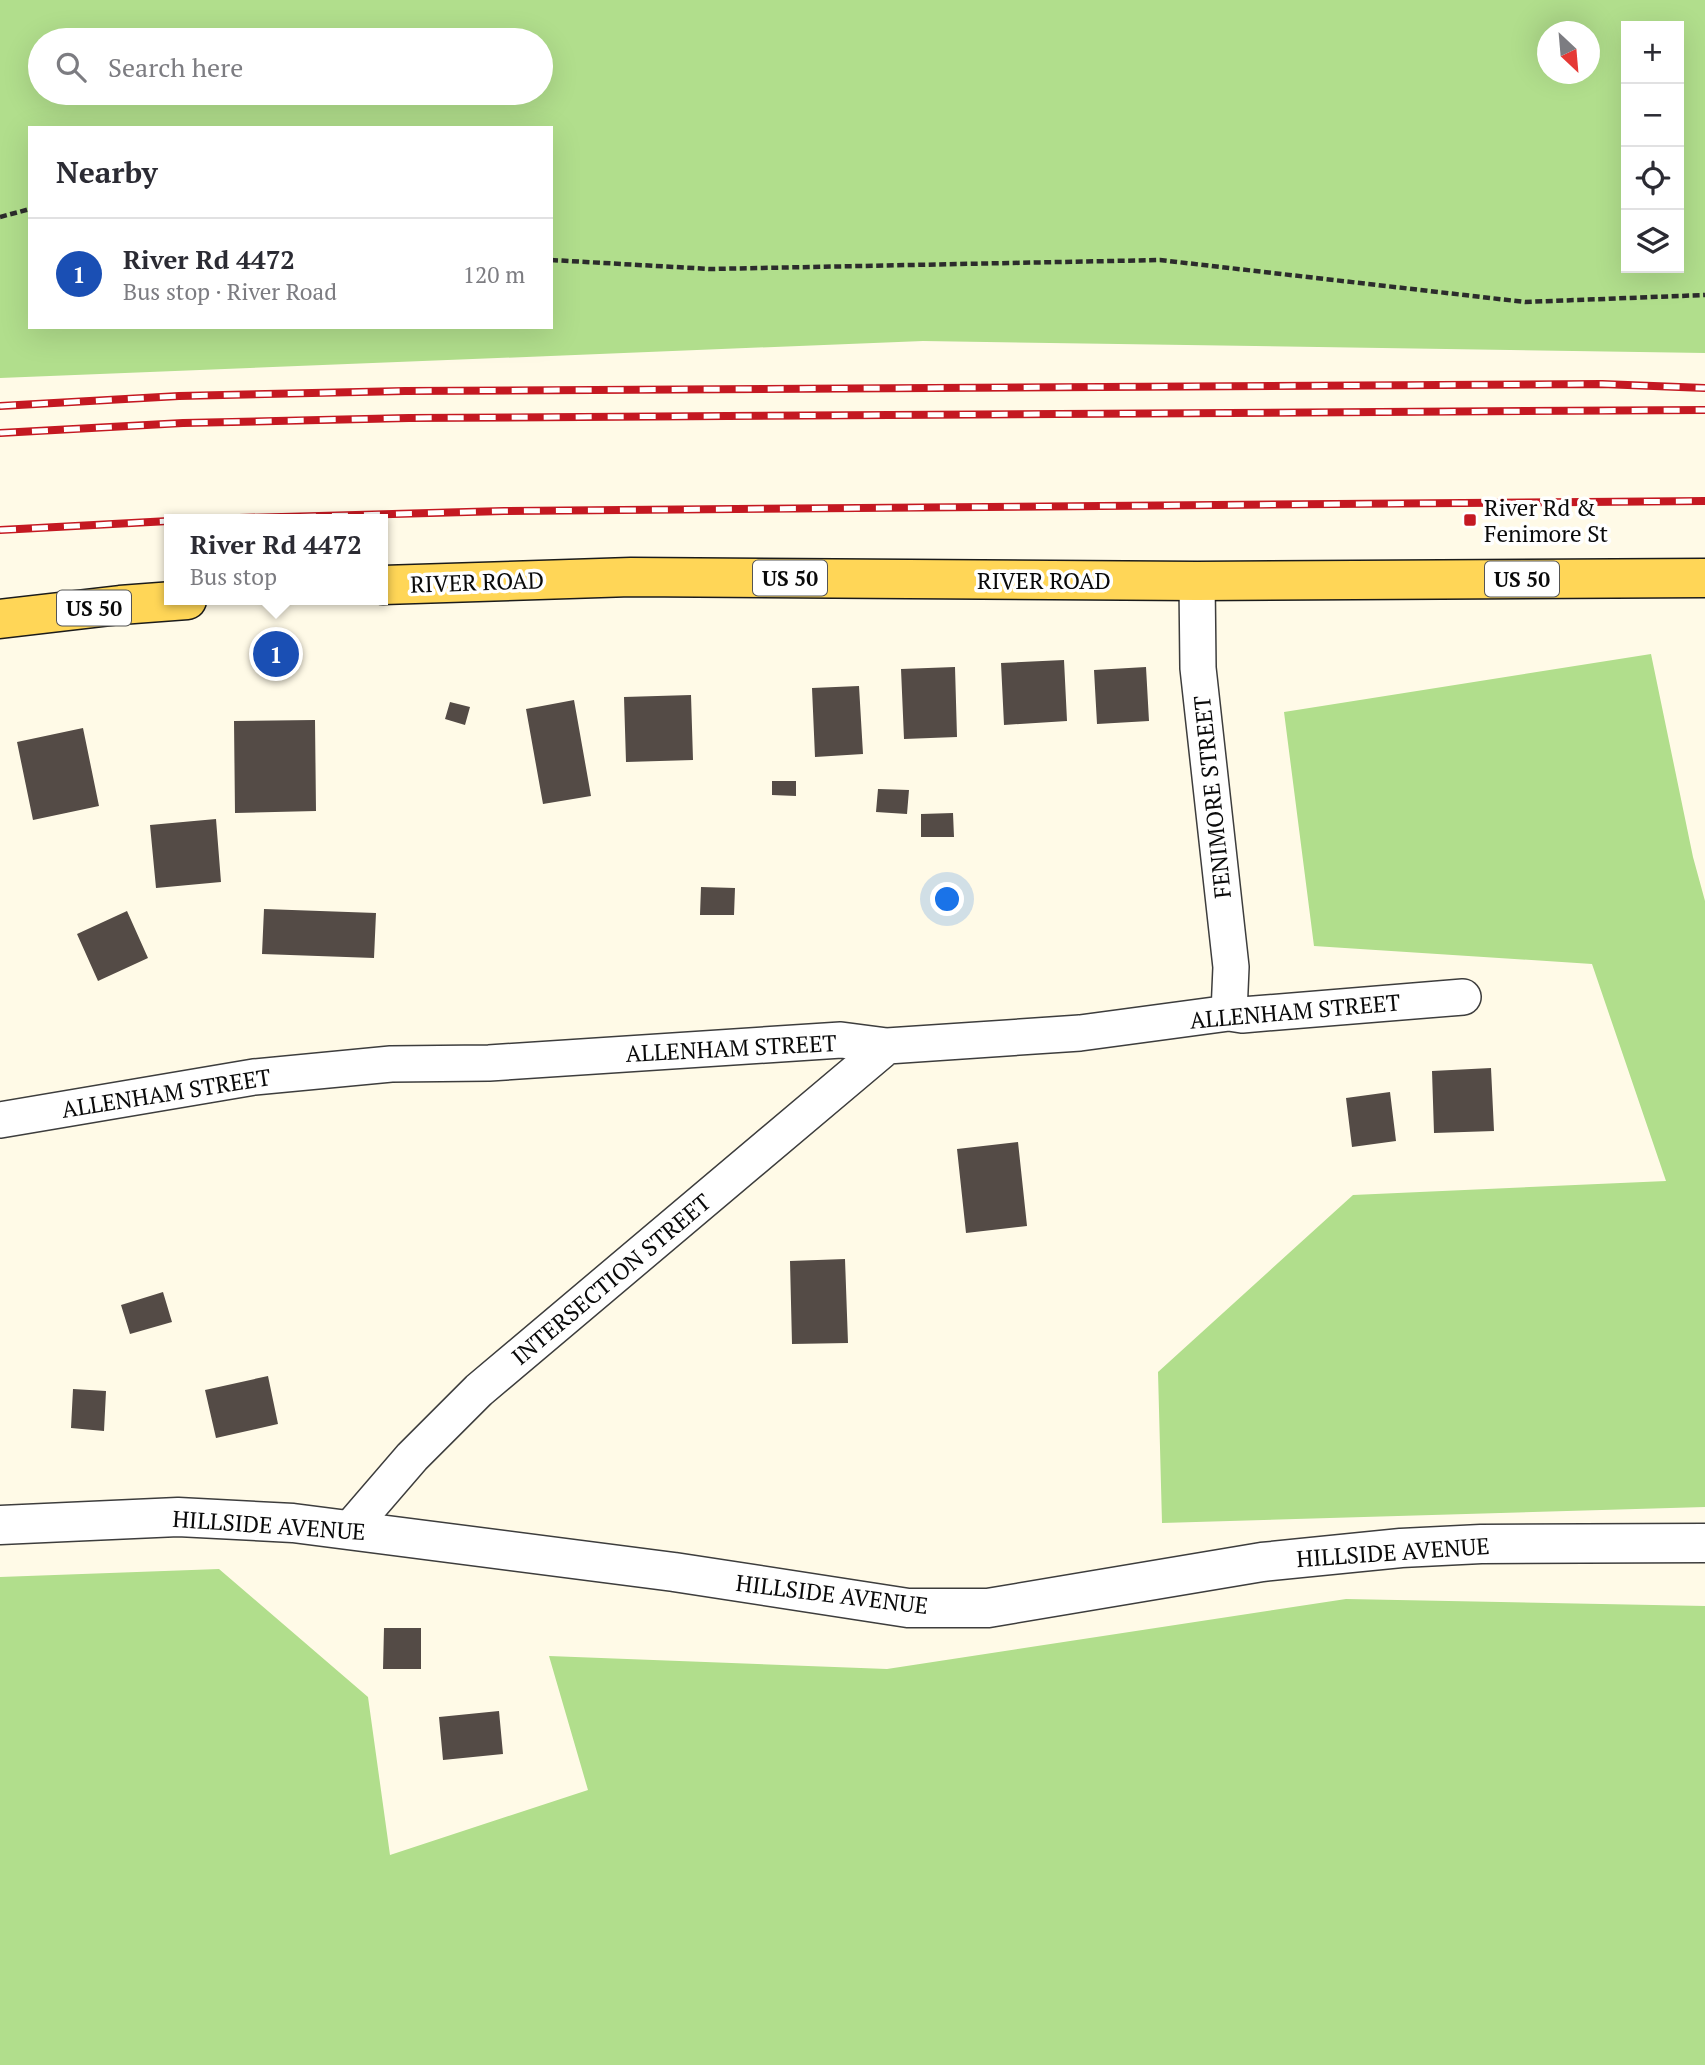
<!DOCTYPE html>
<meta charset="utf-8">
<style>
body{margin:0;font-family:"PT Serif",serif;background:#f2f2f3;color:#2b2b33}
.controls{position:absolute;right:21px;top:21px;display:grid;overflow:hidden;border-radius:0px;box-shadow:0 7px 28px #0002}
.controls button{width:63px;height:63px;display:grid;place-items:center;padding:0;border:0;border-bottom:2px solid #e1e1e2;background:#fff;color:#2b2b33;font:35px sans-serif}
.compass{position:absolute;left:1537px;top:21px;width:63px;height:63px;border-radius:50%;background:#fff;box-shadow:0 7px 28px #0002;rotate:154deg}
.you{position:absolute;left:948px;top:900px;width:24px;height:24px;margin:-18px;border:5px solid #fff;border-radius:50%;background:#1a73e8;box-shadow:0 0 0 10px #1a73e833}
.badge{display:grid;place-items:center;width:46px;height:46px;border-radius:50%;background:#ea580c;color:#fff;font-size:23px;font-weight:700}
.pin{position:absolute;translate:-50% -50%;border:4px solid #fff;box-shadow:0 2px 7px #0006}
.popup{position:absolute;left:164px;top:514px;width:224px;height:91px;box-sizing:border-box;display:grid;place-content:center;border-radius:0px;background:#fff;filter:drop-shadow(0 2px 5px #0005);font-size:23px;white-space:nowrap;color:#7c7c81}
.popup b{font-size:26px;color:#2b2b33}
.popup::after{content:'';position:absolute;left:50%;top:100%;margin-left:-14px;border:14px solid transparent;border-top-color:#fff}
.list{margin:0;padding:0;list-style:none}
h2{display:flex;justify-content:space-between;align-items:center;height:91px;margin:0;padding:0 28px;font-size:30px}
h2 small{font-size:23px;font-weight:400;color:#7c7c81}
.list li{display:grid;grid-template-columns:46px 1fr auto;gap:21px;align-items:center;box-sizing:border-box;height:112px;padding:0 28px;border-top:2px solid #e1e1e2}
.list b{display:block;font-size:26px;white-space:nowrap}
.list p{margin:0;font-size:23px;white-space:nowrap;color:#7c7c81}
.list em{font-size:23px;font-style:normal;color:#7c7c81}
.icon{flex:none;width:38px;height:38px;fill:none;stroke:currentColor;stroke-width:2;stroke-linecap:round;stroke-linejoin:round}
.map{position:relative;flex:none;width:1705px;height:2065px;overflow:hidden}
.search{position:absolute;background:#fff;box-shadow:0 7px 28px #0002;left:28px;top:28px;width:525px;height:77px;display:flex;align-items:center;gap:18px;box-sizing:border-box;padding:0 24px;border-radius:38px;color:#7c7c81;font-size:26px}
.panel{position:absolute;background:#fff;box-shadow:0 7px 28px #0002;left:28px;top:126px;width:525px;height:203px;border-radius:0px}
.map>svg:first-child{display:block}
.forest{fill:#b1de8c;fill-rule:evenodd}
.building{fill:#544b46}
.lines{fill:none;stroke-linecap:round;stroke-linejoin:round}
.minor-casing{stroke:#3d3d3d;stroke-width:38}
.tertiary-casing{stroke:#3d3d3d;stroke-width:41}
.primary-casing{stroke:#1b1b1b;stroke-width:41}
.path{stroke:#2c2c2c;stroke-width:4.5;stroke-dasharray:7 3.5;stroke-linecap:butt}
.minor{stroke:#fff;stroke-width:35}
.tertiary{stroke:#fff;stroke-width:38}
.primary{stroke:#ffd657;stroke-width:38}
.rail-casing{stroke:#c41821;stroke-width:8}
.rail{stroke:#fff;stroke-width:5;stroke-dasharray:16;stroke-linecap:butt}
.poi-dot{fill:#c41821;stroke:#fff;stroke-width:2.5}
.labels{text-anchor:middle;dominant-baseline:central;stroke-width:7;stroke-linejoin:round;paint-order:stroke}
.shield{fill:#fff;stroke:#545454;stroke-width:2}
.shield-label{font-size:21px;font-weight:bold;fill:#0a0a0a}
.poi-label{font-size:23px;fill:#0a0a0a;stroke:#fff;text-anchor:start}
.street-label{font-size:23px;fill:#0a0a0a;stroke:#fff}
</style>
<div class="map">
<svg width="1705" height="2065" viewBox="0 0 1705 2065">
<rect width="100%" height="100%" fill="#fffae7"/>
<path class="forest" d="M0 0H1705V353L923 341 0 378ZM1626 26H1679V268H1626ZM1548 32H1590V74H1548ZM40 40H541V93H40ZM30 128H551V327H30Z
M1651 654 1693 857 1705 901V1507L1162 1523 1158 1372 1353 1195 1666 1181 1592 964 1314 946 1284 712Z
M219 1569 368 1697 390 1855 588 1790 549 1656 887 1669 1346 1599 1705 1606V2065H0V1577Z"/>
<path class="building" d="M1064 660 1067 721 1004 725 1001 663Z
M955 667 957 737 904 739 901 669Z
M1146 667 1149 721 1097 724 1094 670Z
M859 686 863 754 815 757 812 688Z
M691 695 693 760 626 762 624 697Z
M574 700 591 796 543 804 526 709Z
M450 702 470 707 465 725 445 719Z
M315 720 316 811 235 813 234 721Z
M83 728 99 806 33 820 17 742Z
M772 781H796V796L772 795Z
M878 789 909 790 907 814 876 812Z
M953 813 954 837H921V814Z
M216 819 221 882 156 888 150 825Z
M701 887 735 888 734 915H700Z
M264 909 376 913 374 958 262 954Z
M127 911 148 958 98 981 77 934Z
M1491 1068 1494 1131 1434 1133 1432 1071Z
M1390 1092 1396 1141 1352 1147 1346 1098Z
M1018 1142 1027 1226 966 1233 957 1149Z
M845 1259 848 1343 792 1344 790 1261Z
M163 1292 172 1322 130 1334 121 1305Z
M268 1376 278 1424 216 1438 205 1390Z
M73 1389 106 1391 104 1431 71 1428Z
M384 1628H421V1669H383Z
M499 1711 503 1754 443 1760 439 1717Z"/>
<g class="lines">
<g class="minor-casing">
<path id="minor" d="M1197 581 1198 668 1231 967 1229 1013
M0 1120 254 1077 391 1064 489 1063 841 1040 887 1046 1080 1033 1229 1013 1242 1015 1463 997
M350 1529 412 1457 479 1390 887 1046"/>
</g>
<g class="tertiary-casing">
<path id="tertiary" d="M0 1525 178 1517 293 1523 674 1572 908 1608H988L1262 1562 1401 1548 1481 1544 1705 1543"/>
</g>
<g class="primary-casing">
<path id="primary" d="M383 585 631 577 1197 581 1705 578
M0 619 120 605 187 600"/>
</g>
<path class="path" d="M0 217 30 209
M551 260 710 269 1160 260 1525 302 1705 295"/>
<use href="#minor" class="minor"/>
<use href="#tertiary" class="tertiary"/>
<use href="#primary" class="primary"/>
<g class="rail-casing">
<path id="rail" d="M0 406 179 396 405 391 1602 384 1705 388
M0 433 183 423 409 418 1705 410
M204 519 504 511 1705 501
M0 530 169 521"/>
</g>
<use href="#rail" class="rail"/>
</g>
<rect class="poi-dot" x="1463" y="513" width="14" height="14" rx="3.5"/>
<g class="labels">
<g class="shield">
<rect x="753" y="560.5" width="74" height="35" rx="5"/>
<rect x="1485" y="561.5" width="74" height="35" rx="5"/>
<rect x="57" y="590.5" width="74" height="35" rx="5"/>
</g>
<g class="shield-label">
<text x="790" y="578">US 50</text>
<text x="1522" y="579">US 50</text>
<text x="94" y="608">US 50</text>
</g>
<g class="poi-label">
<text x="1484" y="507">River Rd &amp;<tspan x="1484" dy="26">Fenimore St</tspan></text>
</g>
<g class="street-label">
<text x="1044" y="580">RIVER ROAD</text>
<text transform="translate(477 582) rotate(-2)">RIVER ROAD</text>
<text transform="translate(1212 797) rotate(-96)">FENIMORE STREET</text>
<text transform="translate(1295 1011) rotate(-5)">ALLENHAM STREET</text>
<text transform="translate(731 1048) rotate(-3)">ALLENHAM STREET</text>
<text transform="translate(166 1093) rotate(-9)">ALLENHAM STREET</text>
<text transform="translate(611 1279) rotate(-40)">INTERSECTION STREET</text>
<text transform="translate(269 1525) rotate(4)">HILLSIDE AVENUE</text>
<text transform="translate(1393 1552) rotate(-4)">HILLSIDE AVENUE</text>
<text transform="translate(832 1594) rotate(7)">HILLSIDE AVENUE</text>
</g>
</g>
</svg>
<div class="controls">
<button>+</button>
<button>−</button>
<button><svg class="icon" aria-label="locate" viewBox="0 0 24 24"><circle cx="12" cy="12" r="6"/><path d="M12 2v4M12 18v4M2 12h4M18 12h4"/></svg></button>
<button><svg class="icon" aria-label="layers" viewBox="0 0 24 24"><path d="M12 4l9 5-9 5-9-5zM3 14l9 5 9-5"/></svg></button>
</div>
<svg class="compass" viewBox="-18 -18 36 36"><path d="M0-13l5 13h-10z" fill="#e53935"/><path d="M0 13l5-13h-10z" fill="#7c7c81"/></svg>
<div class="you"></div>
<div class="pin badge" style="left:276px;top:654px;background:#1a4fb4">1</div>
<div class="popup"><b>River Rd 4472</b>Bus stop</div>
<div class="search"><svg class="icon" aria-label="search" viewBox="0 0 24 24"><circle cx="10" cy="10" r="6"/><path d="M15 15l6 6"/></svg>Search here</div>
<section class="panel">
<h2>Nearby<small></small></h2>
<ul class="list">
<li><span class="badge" style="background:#1a4fb4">1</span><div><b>River Rd 4472</b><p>Bus stop · River Road</p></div><em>120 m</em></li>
</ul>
</section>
</div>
